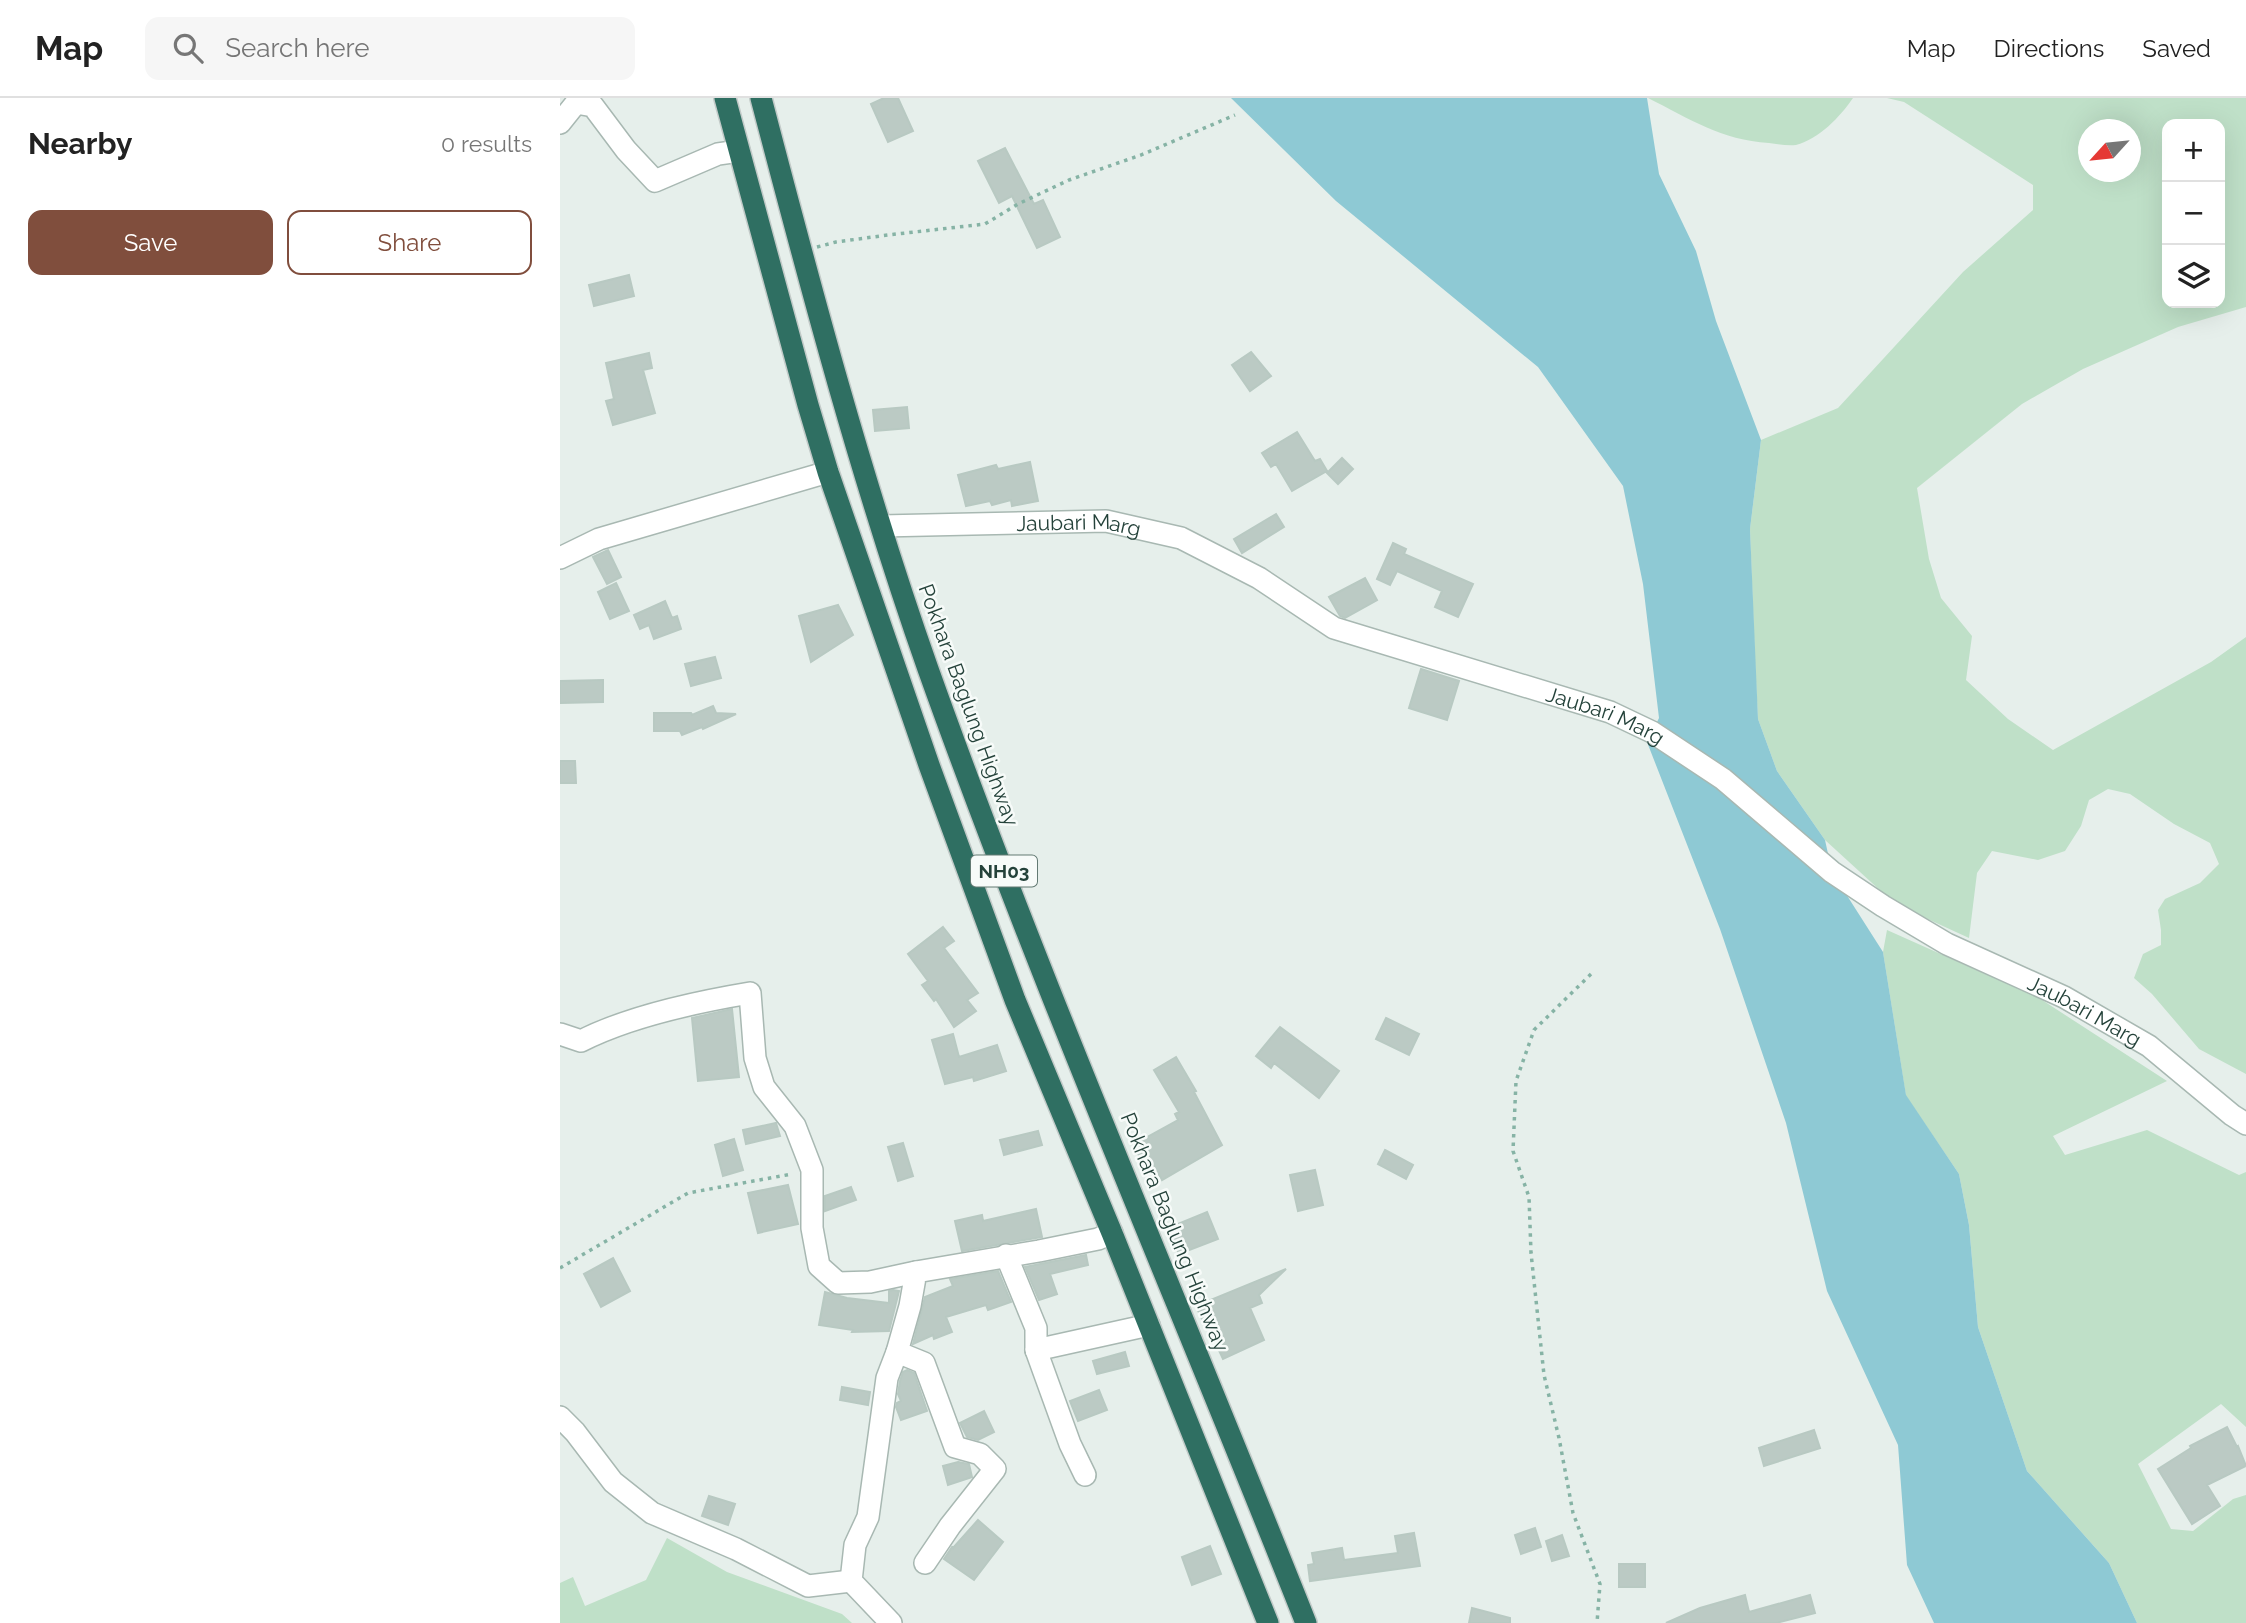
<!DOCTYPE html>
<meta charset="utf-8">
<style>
body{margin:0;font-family:Raleway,sans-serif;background:#f6f6f6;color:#222}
.controls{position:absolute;right:21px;top:21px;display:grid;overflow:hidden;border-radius:14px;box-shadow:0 7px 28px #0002}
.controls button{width:63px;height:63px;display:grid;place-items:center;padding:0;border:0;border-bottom:2px solid #e0e0e0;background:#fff;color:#222;font:35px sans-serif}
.compass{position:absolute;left:1518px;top:21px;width:63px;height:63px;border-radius:50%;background:#fff;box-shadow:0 7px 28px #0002;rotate:243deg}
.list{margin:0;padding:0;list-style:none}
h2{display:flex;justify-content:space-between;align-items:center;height:91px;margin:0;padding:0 28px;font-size:30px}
h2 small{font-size:23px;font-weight:400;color:#767676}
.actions{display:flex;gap:14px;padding:21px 28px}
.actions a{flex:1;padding:16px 0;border:2px solid #804e3d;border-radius:14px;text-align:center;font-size:24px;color:#804e3d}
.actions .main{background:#804e3d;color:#fff}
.icon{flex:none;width:38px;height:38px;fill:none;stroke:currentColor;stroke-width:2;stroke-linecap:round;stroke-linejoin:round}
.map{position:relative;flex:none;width:1686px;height:1525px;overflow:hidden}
header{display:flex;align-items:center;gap:42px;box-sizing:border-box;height:98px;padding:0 35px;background:#fff;border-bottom:2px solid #e0e0e0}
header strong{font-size:33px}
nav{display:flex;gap:38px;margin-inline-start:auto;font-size:24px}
.search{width:490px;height:63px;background:#f6f6f6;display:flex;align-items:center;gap:18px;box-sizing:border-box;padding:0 24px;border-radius:14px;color:#767676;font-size:26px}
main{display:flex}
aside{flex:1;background:#fff}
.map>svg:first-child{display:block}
.green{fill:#bfe0c8;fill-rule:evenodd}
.water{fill:#8ec9d4}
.building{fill:#bbcac4;stroke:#b8c9c2;stroke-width:2}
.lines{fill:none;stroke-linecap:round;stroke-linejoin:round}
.minor-casing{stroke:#a8b8b2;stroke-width:24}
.highway-casing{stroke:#c2cac8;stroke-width:24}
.path{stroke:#86b3a5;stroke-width:3.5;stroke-dasharray:3.5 5;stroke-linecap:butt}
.minor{stroke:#fff;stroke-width:21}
.highway{stroke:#2f6f62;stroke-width:21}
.labels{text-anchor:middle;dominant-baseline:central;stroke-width:5;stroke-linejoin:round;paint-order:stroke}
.shield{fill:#f7fbf9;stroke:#637a73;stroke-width:2}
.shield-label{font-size:19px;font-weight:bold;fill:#24423a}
.street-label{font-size:21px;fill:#24423a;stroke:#f7fbf9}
</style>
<header>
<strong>Map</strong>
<div class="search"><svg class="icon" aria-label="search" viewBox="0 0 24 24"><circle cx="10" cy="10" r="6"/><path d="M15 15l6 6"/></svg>Search here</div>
<nav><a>Map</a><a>Directions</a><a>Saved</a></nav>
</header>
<main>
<aside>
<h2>Nearby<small>0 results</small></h2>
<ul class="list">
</ul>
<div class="actions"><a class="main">Save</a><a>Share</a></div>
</aside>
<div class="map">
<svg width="1686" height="1525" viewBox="0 0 1686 1525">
<rect width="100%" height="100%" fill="#e6efeb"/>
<path class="green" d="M1088 0H1293C1280 19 1259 41 1236 47 1227 48 1217 46 1209 45 1161 42 1130 21 1088 0Z
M1327 0H1686V209L1618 229 1523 271 1462 306 1357 390 1369 461 1381 500 1412 538 1406 582 1448 621 1493 652 1651 564 1686 539V976L1639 951 1592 896 1574 880 1583 856 1601 847V832L1598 812 1605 801 1640 785 1659 766 1650 745 1614 726 1570 696 1548 691 1529 702 1521 728 1505 753 1478 762 1432 753 1417 775 1409 840 1335 806 1265 742 1217 673 1198 621 1195 564 1190 431 1201 342 1278 310 1403 174 1473 112V87L1344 4ZM1607 26H1660V205H1607ZM1528 32H1570V74H1528Z
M1327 832 1479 900 1607 983 1493 1038 1505 1057 1587 1032 1679 1077 1686 1074V1329L1661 1306 1578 1366 1611 1431 1633 1433 1673 1401 1686 1397V1525H1577L1549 1465 1467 1373 1418 1229 1409 1127 1399 1076 1346 998 1323 854Z
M107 1440 167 1474 282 1516 292 1525H0V1485L13 1479 25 1508 86 1482Z"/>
<path class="water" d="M671 0H1087L1099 76 1136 153 1156 223 1201 342 1190 431 1198 621 1217 673 1265 742 1272 774 1323 854 1346 997 1399 1076 1409 1127 1418 1229 1467 1373 1549 1465 1577 1525H1374L1347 1467 1338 1347 1267 1193 1226 1025 1160 831 1087 644 1099 620 1083 486 1063 388 978 269 776 103Z"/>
<path class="building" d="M324 0H338L353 33 328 44 311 6Z
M445 50 474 106 483 102 500 139 477 150 452 98 439 105 418 63Z
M69 177 74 198 34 208 29 187Z
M691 254 711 278 690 293 672 267Z
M89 255 92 270 83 272 95 315 53 327 46 303 54 301 46 265Z
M347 309 349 330 315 333 313 312Z
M737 334 755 363 760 361 767 373 732 393 716 366 711 369 702 355Z
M782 360 793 371 778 386 767 375Z
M470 364 478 403 452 408 451 402 432 407 430 403 406 408 398 377 436 367 438 371Z
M716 416 724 429 682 455 674 441Z
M833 445 846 451 844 456 913 486 898 519 875 509 882 493 837 473 830 487 817 481Z
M48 452 61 479 47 486 33 459Z
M805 480 817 502 785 520 780 518 769 499Z
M56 485 69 513 50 521 38 494Z
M105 503 112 520 117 518 121 531 94 541 89 527 80 531 74 517Z
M278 507 293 537 251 564 239 518Z
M155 559 161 580 131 588 125 566Z
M861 571 899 583 887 622 849 610Z
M43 582V604L0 605V583Z
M153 608 156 615 176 616 143 631 142 629 122 637 120 633H94V615H131L132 617Z
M0 663H15L16 685H0Z
M383 829 394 843 384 850 418 895 407 902 416 913 394 929 376 901 374 903 362 887 368 883 348 856Z
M172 911 179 979 138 983 132 920Z
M826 920 859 936 849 957 816 941Z
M720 929 779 973 759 1000 714 965 711 970 696 958Z
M393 936 399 959 437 947 446 973 414 983 413 979 385 986 372 942Z
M616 959 636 993 634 994 662 1047 602 1082 593 1066 586 1070 573 1047 618 1022 615 1016 619 1014 594 972Z
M216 1025 220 1038 186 1046 183 1032Z
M478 1033 482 1047 444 1057 440 1042Z
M174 1041 183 1072 163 1078 155 1047Z
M343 1045 353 1078 338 1083 328 1049Z
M825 1052 853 1067 846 1081 818 1066Z
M755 1072 763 1107 738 1113 730 1077Z
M228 1087 238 1126 198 1135 188 1095Z
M291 1089 296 1102 265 1113V1098Z
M476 1111 482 1139 402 1153 395 1123 422 1117 423 1123Z
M647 1114 658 1141 619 1156 608 1130Z
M526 1157 528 1167 490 1176 497 1196 479 1202 465 1169Z
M53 1160 70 1193 41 1209 24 1176Z
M726 1171 699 1197 702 1205 690 1210 704 1242 663 1261 648 1229 646 1230 636 1208Z
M438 1173 451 1204 428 1212 426 1207 386 1219 392 1234 374 1241 373 1237 353 1246 365 1199 393 1188 390 1181Z
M333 1192 339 1193 329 1233 292 1234 293 1232 259 1227 265 1194 287 1200 329 1205V1193Z
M565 1254 569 1268 537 1276 533 1263Z
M347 1272 354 1275 367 1313 341 1322 336 1309 337 1305 341 1303 338 1296 340 1283 343 1274Z
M282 1289 310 1294 308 1307 280 1302Z
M539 1292 547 1312 518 1323 510 1303Z
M424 1313 434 1334 418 1342 407 1339 400 1325Z
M1667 1329 1677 1349 1678 1348 1686 1368 1647 1387 1660 1408 1632 1426 1598 1371 1631 1350 1630 1348Z
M1254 1332 1260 1350 1204 1368 1199 1350Z
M398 1364 409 1366 412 1379 388 1387 383 1368Z
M149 1398 175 1406 168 1427 142 1418Z
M418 1422 443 1444 414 1482 384 1461 392 1449 393 1450Z
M975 1430 981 1449 961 1456 955 1437Z
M854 1435 860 1468 750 1483 748 1467 754 1466 752 1455 782 1450 784 1462 838 1455 835 1438Z
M1002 1437 1009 1458 992 1463 986 1443Z
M650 1448 661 1476 632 1487 622 1459Z
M1059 1466H1085V1489H1059Z
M1185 1497 1189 1514 1250 1497 1255 1515 1216 1525H1106L1140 1510Z
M912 1510 950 1520V1525H909Z"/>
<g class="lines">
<g class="minor-casing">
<g id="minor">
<path d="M0 25 16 5 33 8 66 52 95 83 158 56 179 53"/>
<path id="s1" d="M321 428 546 423 621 440 699 480 774 530 1050 614 1092 634 1163 681 1272 774 1323 808 1387 846 1504 899 1589 948 1672 1017 1686 1026"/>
<path d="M0 460 39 441 268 374"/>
<path d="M0 936 21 943C70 918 136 904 190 895L195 960 204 989 235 1028 252 1072V1130L259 1168 278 1185 310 1184 356 1174"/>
<path d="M446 1157 476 1230V1252"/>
<path d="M0 1319 15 1334 53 1384 92 1415 176 1451 248 1488 291 1483"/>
<path d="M525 1377 510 1346 476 1252 589 1227"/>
<path d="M365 1465 390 1428 435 1371 420 1356 395 1349 364 1265 337 1254 350 1208 356 1174 479 1153 538 1141 552 1135"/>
<path d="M331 1525 291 1483 295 1447 308 1419 327 1280 337 1254"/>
</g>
</g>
<g class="highway-casing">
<path id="highway" d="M165 0 248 307 268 374 369 667 455 902 552 1135 708 1525
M201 0C251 191 302 384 368 571 483 893 620 1207 746 1525"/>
</g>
<path class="path" d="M257 149 276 144 328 137 425 126 458 106 509 82 581 57 675 17
M1031 876 974 932 956 983 953 1053 969 1099 971 1155 984 1277 999 1340 1013 1415 1040 1486 1037 1525
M0 1170 128 1095 232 1076"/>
<use href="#minor" class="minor"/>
<use href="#highway" class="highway"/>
</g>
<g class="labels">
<rect class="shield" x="411" y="757.5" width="66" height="31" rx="5"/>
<g class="shield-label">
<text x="444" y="773">NH03</text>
</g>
<g class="street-label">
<text stroke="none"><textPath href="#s1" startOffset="198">Jaubari Marg</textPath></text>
<text transform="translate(409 607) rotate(70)">Pokhara Baglung Highway</text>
<text stroke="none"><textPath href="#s1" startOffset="765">Jaubari Marg</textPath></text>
<text stroke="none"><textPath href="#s1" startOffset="1332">Jaubari Marg</textPath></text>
<text transform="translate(615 1134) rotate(68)">Pokhara Baglung Highway</text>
</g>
</g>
</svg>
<div class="controls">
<button>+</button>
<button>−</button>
<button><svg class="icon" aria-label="layers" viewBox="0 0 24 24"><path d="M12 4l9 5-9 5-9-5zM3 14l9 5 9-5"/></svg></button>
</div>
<svg class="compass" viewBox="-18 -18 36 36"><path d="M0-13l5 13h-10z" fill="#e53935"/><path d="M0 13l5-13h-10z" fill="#767676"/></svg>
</div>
</main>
